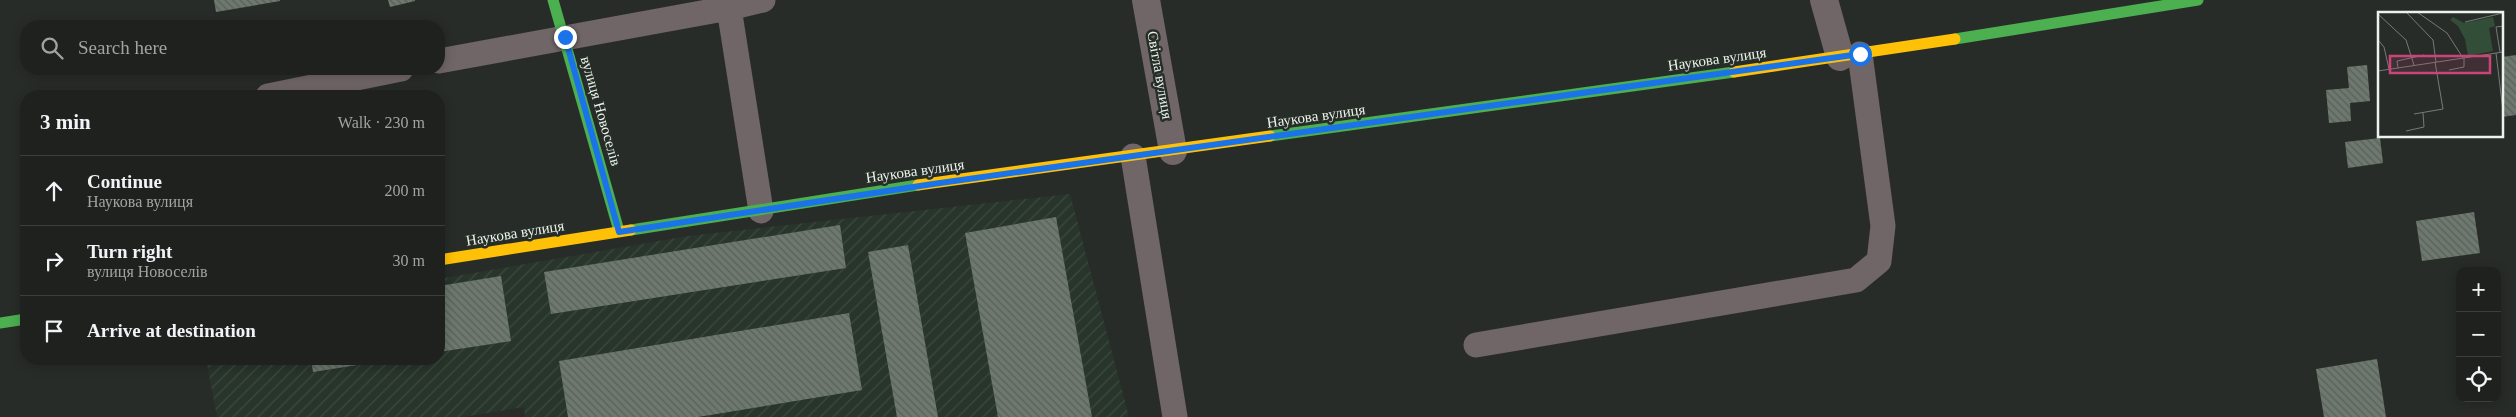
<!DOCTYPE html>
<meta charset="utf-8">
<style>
body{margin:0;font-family:Georgia,serif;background:#2b2e2b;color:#f1f3f6}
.controls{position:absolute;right:15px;bottom:15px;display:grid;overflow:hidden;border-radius:10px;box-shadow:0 2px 12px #0003}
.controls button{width:45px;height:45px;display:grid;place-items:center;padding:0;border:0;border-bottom:1px solid #3c3e3c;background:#1e211e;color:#f1f3f6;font:25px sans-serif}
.stop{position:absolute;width:15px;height:15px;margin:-11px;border:4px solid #1a73e8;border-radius:50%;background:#fff}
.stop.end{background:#1a73e8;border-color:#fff;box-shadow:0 1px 5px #0008}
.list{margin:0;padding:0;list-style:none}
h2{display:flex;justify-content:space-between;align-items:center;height:65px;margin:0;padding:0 20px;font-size:21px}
h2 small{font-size:16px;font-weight:400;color:#a1a3a4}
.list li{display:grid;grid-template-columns:32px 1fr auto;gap:15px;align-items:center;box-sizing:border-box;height:70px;padding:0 20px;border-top:1px solid #3c3e3c}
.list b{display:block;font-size:19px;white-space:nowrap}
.list p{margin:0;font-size:16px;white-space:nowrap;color:#a1a3a4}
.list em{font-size:16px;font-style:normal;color:#a1a3a4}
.icon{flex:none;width:28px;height:28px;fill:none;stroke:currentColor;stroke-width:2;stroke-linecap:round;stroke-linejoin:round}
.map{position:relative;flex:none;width:2516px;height:417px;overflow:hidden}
.search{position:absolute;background:#1e211e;box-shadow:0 2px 12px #0003;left:20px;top:20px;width:425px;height:55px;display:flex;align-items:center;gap:12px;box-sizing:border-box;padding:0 18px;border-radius:20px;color:#a1a3a4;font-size:19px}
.panel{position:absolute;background:#1e211e;box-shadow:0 2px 12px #0003;left:20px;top:90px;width:425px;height:275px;border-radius:20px}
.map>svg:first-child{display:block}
.industrial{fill:url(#industrial-furrows)}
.building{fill:url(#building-back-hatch)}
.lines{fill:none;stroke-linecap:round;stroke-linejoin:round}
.lane{stroke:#706567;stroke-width:25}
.street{stroke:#706567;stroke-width:28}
.fast{stroke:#4caf50;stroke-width:11}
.slow{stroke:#ffc107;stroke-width:11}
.route{stroke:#1a73e8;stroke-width:6}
.labels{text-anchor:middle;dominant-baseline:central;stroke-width:5;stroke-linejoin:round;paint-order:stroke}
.street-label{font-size:15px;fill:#ecf2ed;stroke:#262e27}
.inset-road{fill:none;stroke:#767b77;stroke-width:1}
.view{fill:#ca4478;fill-opacity:0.15;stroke:#ca4478;stroke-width:2.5}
.inset-edge{fill:none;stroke:#ecf2ed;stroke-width:2.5}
</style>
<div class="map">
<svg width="2516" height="417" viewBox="0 0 2516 417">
<defs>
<pattern id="industrial-furrows" width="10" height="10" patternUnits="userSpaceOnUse" patternTransform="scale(1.25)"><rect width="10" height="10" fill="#28352b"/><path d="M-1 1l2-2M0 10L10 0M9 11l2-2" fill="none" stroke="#3d4940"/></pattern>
<pattern id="building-back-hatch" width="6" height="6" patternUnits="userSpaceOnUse" patternTransform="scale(1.25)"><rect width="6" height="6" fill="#6d786e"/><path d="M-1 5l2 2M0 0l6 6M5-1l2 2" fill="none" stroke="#5a605a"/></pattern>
</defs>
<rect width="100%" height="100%" fill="#282c28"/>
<path class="industrial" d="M1070 194 1129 417H525L524 407 463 417H217L206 359H439V279L688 236Z"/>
<path class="building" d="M214 0H280V1L216 12Z
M388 0H415V1L390 7Z
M2516 55V115L2502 117V57Z
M2367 65 2370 101 2350 103 2351 121 2329 123 2326 90 2349 88 2347 67Z
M2380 138 2383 163 2348 168 2345 142Z
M2474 212 2480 253 2422 261 2416 221Z
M1056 217 1092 417H998L965 233Z
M840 225 846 268 551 314 544 272Z
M908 245 938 417H897L868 252Z
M501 276 511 341 439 352V286Z
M849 313 862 390 698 417H568L559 361Z
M311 359H389V360L313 372Z
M2377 359 2386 417H2324L2316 369Z"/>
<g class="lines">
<path class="lane" d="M729 8 761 211
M439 61 729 8 763 0
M268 96 401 69
M1133 156 1175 417
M1476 345 1856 280 1879 261 1883 226 1860 54"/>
<path class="street" d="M1146 0 1173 151
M1824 0 1840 57"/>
<path class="fast" d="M553 0 619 231
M1955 39 2198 0
M1270 136 1734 72
M631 230 918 185
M0 323 26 319"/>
<path class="slow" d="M1734 72 1955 39
M918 185 1270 136
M439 260 631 230"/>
</g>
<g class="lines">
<path class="route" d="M565 37 619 232 933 184 1860 54"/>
</g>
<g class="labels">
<g class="street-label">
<text transform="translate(1717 59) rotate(-8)">Наукова вулиця</text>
<text transform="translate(1160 75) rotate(80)">Світла вулиця</text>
<text transform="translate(601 111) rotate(74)">вулиця Новоселів</text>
<text transform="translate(1316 116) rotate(-8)">Наукова вулиця</text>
<text transform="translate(915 171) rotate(-8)">Наукова вулиця</text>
<text transform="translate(515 233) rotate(-9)">Наукова вулиця</text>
</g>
</g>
<g transform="translate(2378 12)">
<rect width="125" height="125" fill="#282c28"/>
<path d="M75 5 86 11 115 5 117 14 111 16 115 39 90 44 87 27 80 14 72 8Z" fill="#334e38"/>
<path class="inset-road" d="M28 0 55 28 58 50M39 0 69 21 85 46M0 2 28 28 36 53M87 10 125 1M0 28 6 35 11 57M122 40 118 15 125 14M118 41 125 99M20 56 19 49 46 43M71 58 86 55V46M0 59 125 40M36 102 65 97 57 50M28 119 46 115 45 101"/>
<path class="view" d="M12 44H112V61H12Z"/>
<rect width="125" height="125" class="inset-edge"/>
</g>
</svg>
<div class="controls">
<button>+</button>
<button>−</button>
<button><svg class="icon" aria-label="locate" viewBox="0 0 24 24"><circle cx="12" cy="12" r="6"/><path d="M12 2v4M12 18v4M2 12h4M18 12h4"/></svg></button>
</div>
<div class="stop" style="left:1860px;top:54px"></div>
<div class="stop end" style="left:565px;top:37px"></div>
<div class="search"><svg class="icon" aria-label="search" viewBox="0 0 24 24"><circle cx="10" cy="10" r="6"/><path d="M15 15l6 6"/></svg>Search here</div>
<section class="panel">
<h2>3 min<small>Walk · 230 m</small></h2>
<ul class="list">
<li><svg class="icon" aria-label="ahead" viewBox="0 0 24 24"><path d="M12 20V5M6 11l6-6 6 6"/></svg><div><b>Continue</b><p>Наукова вулиця</p></div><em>200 m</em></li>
<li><svg class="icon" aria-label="right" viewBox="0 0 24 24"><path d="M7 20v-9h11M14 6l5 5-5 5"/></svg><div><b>Turn right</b><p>вулиця Новоселів</p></div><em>30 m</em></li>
<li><svg class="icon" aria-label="arrive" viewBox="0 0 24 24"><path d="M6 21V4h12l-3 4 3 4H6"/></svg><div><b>Arrive at destination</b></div></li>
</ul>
</section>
</div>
